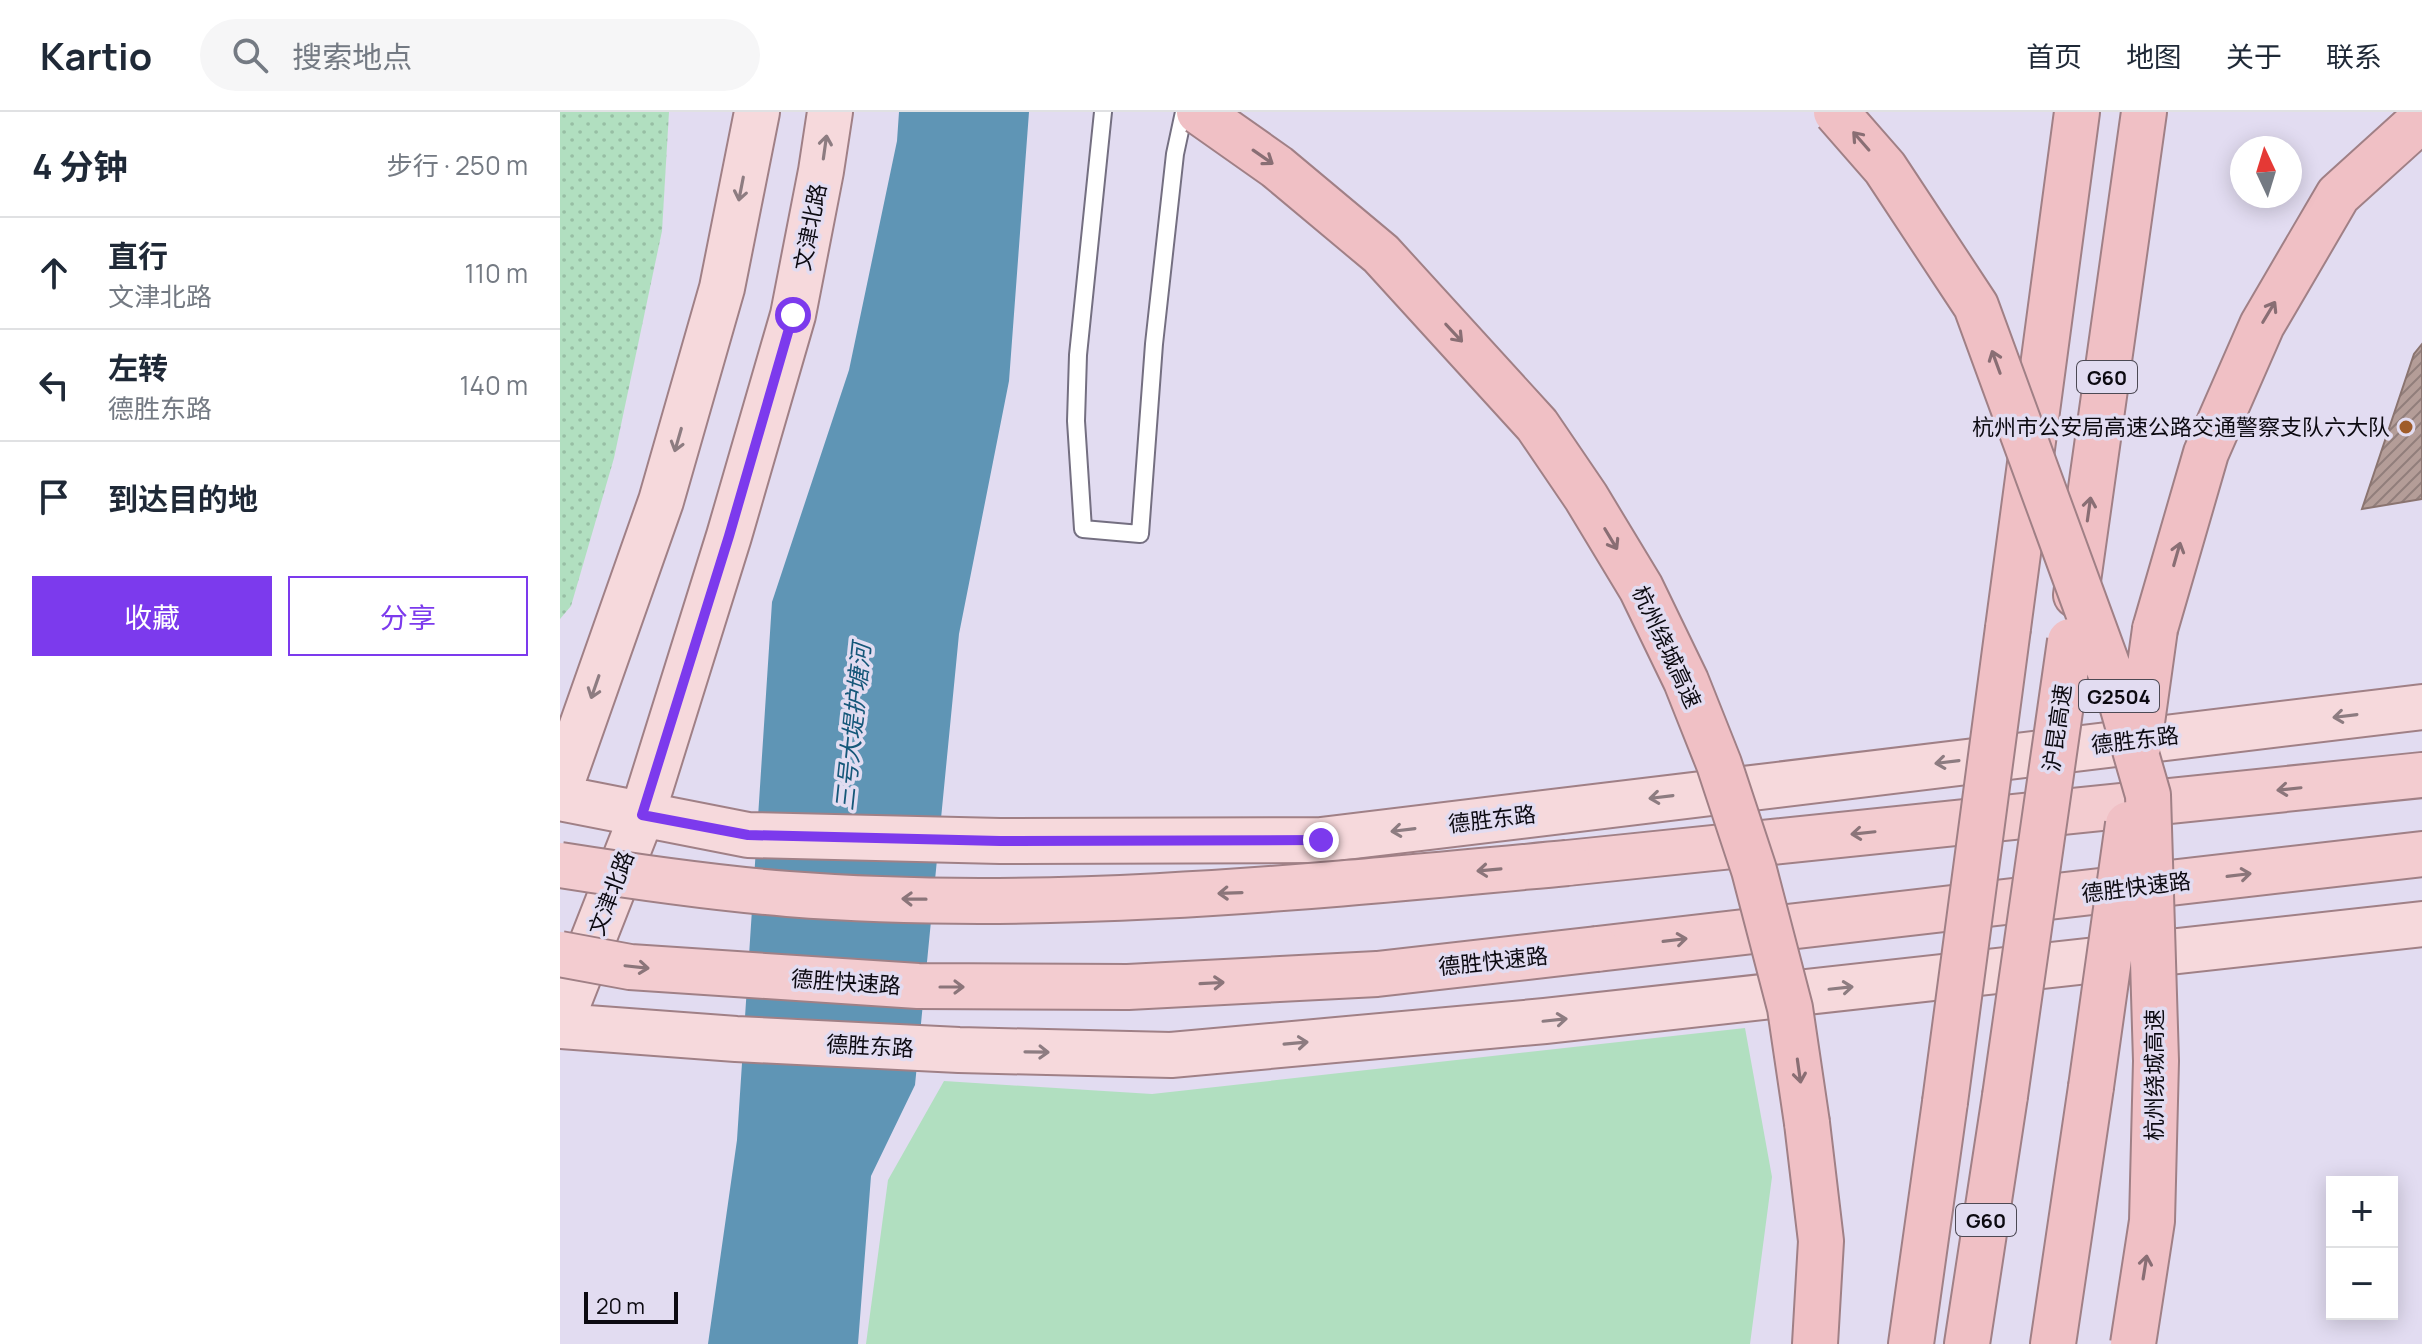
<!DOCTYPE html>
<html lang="zh">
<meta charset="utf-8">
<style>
body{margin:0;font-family:Manrope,"Noto Sans SC",sans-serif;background:#f6f6f7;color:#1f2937}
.controls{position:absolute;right:24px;bottom:24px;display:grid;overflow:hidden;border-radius:0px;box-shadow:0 4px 20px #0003}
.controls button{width:72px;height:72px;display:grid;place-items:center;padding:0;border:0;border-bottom:2px solid #e0e1e3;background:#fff;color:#1f2937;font:40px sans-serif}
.compass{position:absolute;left:1670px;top:24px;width:72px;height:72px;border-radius:50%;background:#fff;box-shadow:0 4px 20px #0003;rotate:356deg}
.scale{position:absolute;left:24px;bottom:20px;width:94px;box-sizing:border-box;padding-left:8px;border:4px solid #0c0a11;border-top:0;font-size:22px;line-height:28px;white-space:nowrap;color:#0c0a11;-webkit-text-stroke:6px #e2dcf1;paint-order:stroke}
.stop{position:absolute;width:24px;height:24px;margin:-18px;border:6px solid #7c3aed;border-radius:50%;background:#fff}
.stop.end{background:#7c3aed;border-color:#fff;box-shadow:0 2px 8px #0008}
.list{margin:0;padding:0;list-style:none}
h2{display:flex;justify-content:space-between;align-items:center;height:104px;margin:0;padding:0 32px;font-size:34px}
h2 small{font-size:26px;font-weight:400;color:#747a83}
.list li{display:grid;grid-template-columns:52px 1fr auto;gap:24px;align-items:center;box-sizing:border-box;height:112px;padding:0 32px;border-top:2px solid #e0e1e3}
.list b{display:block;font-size:30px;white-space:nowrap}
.list p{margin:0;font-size:26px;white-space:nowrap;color:#747a83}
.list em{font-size:26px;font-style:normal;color:#747a83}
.actions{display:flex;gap:16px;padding:24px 32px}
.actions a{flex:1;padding:18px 0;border:2px solid #7c3aed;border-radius:0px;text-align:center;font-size:28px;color:#7c3aed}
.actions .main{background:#7c3aed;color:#fff}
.icon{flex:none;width:44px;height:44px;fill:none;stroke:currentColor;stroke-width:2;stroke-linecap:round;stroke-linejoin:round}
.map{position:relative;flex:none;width:1862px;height:1232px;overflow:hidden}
header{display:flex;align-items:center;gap:48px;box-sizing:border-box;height:112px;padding:0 40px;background:#fff;border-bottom:2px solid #e0e1e3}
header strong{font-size:38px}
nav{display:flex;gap:44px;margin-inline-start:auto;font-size:28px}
.search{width:560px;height:72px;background:#f6f6f7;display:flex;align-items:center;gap:20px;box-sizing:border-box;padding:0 28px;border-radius:44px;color:#747a83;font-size:30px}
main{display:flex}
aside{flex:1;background:#fff}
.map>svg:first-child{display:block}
.grass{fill:url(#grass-dots)}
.park{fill:#b1dfc0}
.water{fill:#5f95b5}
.building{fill:url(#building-hatch);stroke:#8a7470;stroke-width:2}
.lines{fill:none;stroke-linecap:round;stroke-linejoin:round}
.service-casing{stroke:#746f81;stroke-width:20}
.primary-casing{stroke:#a08086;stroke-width:48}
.trunk-casing{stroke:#a08086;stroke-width:48}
.motorway-casing{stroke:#a08086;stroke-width:48}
.service{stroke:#fff;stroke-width:16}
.primary{stroke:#f6d9dc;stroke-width:44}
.trunk{stroke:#f3ccd0;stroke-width:44}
.motorway{stroke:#f0c0c5;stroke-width:44}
.trunk-bridge-casing{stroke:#a08086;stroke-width:48;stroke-linecap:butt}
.motorway-bridge-casing{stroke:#a08086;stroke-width:48;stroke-linecap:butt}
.trunk-bridge{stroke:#f3ccd0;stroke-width:44}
.motorway-bridge{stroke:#f0c0c5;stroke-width:44}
.oneway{stroke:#896e74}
.oneway2{stroke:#8d7c81}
.oneway3{stroke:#8b757a}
.route{stroke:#7c3aed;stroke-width:10}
.poi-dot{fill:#9f5c2a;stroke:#e2dcf1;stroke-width:3}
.labels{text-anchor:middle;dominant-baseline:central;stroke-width:7;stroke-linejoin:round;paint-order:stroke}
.shield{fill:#e2dcf1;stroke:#4c4954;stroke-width:2}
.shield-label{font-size:20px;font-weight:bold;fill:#0c0a11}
.street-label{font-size:22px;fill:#0c0a11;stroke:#e2dcf1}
.poi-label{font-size:22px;fill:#0c0a11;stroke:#e2dcf1;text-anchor:end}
.water-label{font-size:24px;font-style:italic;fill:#155779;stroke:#e2dcf1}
</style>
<header>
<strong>Kartio</strong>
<div class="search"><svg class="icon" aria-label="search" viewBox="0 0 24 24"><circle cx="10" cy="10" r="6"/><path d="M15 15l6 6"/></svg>搜索地点</div>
<nav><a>首页</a><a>地图</a><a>关于</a><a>联系</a></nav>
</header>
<main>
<aside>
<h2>4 分钟<small>步行 · 250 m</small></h2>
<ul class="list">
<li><svg class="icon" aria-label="ahead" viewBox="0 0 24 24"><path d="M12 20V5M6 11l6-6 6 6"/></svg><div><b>直行</b><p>文津北路</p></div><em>110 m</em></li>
<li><svg class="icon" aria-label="left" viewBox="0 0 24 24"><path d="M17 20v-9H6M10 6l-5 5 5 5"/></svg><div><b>左转</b><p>德胜东路</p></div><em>140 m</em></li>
<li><svg class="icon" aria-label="arrive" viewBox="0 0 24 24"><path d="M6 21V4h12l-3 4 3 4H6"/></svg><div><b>到达目的地</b></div></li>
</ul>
<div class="actions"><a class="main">收藏</a><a>分享</a></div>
</aside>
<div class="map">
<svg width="1862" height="1232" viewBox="0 0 1862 1232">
<defs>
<pattern id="grass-dots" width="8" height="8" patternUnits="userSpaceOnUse" patternTransform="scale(2)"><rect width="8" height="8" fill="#b1dfc0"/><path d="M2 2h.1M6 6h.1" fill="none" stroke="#97bea4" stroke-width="1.8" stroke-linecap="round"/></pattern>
<pattern id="building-hatch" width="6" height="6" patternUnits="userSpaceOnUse" patternTransform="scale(2)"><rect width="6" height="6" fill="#b49d98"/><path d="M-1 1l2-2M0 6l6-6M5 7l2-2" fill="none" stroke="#917e7b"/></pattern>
</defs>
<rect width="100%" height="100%" fill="#e2dcf1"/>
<path class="grass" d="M0 0H109L102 119 54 346 11 494 0 507Z"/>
<path class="park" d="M1185 916 1212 1065 1190 1232H306L328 1068 384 969 592 982Z"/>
<path class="water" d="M339 0H469L449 269 399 522 355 973 311 1064 298 1232H148L177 1028 212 490 289 258 337 29Z"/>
<path class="building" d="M1862 232V387L1802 397 1854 242Z"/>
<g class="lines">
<g class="service-casing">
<path id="service" d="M543 0 518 243 516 309 523 417 580 422 594 232 615 42 624 0"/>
</g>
<g class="primary-casing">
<path id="primary" d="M0 676 101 389 162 176 197 0
M0 686 188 723 440 729 761 728 1862 595
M0 912 82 703 169 424 233 203 261 59 270 0
M0 914 176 927 399 938 611 943 985 909 1862 812"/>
</g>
<g class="trunk-casing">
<path id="trunk" d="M1007 751 1862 663
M1037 837 1862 742"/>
</g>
<g class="motorway-casing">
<path id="motorway" d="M1516 483 1584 0
M1448 516 1517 0
M1595 517 1646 341 1702 213 1778 83 1862 7
M1247 1011 1261 1129 1255 1232
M1351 1232 1385 990
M1407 1232 1445 984
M1493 1232 1531 975"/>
</g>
<use href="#service" class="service"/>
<use href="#primary" class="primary"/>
<use href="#trunk" class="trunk"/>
<use href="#motorway" class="motorway"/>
<g class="trunk-bridge-casing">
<path id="trunk-bridge" d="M0 753C76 765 152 776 228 782 488 802 749 775 1007 751
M0 842 70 855 358 874 568 875 817 862 1037 837"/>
</g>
<g class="motorway-bridge-casing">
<path id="motorway-bridge" d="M639 0 717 55 821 142 977 313 1026 385 1081 476 1126 569 1159 652 1194 758 1230 896 1247 1011
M1276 0 1325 56 1416 194 1562 593 1588 683 1596 949 1592 1109 1573 1232
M1579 632 1595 517
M1531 975 1568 712
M1445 984 1510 529
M1385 990 1448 516"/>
</g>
<use href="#trunk-bridge" class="trunk-bridge"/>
<use href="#motorway-bridge" class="motorway-bridge"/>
</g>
<defs><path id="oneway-shaft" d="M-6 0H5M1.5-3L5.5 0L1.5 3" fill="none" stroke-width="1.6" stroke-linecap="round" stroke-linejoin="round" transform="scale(2)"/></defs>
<g class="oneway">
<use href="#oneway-shaft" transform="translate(1301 29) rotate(-131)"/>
<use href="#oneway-shaft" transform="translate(703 45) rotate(35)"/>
<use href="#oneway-shaft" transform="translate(1709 200) rotate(-59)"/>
<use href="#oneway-shaft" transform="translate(894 221) rotate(47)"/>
<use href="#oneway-shaft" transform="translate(1436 250) rotate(-110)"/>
<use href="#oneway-shaft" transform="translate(1529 397) rotate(-82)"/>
<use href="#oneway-shaft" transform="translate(1051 427) rotate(59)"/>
<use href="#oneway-shaft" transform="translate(1617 442) rotate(-74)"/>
<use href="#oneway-shaft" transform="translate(1239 959) rotate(82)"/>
<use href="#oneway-shaft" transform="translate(1585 1155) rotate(-81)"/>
</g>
<g class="oneway2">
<use href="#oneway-shaft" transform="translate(265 35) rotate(-82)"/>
<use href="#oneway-shaft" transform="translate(181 77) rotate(101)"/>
<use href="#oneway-shaft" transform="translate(118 328) rotate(106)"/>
<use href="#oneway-shaft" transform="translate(35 575) rotate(109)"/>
<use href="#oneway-shaft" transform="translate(1785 604) rotate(173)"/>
<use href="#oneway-shaft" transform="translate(1387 650) rotate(173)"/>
<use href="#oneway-shaft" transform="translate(1101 685) rotate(173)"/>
<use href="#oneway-shaft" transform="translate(843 718) rotate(173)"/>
<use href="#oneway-shaft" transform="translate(1281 876) rotate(-6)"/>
<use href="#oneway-shaft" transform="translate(995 908) rotate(-6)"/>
<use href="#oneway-shaft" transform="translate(736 931) rotate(-5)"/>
<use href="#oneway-shaft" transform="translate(477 940) rotate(1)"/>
</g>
<g class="oneway3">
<use href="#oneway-shaft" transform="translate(1729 677) rotate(174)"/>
<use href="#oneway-shaft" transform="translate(1303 721) rotate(174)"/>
<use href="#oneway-shaft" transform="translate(929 758) rotate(175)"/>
<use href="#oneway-shaft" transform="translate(1679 763) rotate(-7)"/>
<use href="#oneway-shaft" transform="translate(670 781) rotate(178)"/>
<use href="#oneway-shaft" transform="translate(354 787) rotate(-179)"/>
<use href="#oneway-shaft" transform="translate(1115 828) rotate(-7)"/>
<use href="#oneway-shaft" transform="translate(77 855) rotate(6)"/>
<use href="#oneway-shaft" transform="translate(652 871) rotate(-3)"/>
<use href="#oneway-shaft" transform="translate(392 875)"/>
</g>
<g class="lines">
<path class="route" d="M233 203 169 424 82 703 188 723 440 729 761 728"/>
</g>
<circle class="poi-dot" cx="1846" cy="315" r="8"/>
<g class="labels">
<g class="shield">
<rect x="1517" y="249" width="60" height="32" rx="6"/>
<rect x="1519" y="568" width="80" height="32" rx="6"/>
<rect x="1396" y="1092" width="60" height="32" rx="6"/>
</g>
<g class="shield-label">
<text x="1547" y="265">G60</text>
<text x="1559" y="584">G2504</text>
<text x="1426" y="1108">G60</text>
</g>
<g class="street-label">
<text transform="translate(250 115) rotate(-79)">文津北路</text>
<text transform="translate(1107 535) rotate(65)">杭州绕城高速</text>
<text transform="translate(1497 616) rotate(-82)">沪昆高速</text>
<text transform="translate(1575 628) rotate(-7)">德胜东路</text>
<text transform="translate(932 707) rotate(-7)">德胜东路</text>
<text transform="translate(1576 775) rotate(-7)">德胜快速路</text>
<text transform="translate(51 781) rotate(-69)">文津北路</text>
<text transform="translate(933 849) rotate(-6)">德胜快速路</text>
<text transform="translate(286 870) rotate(4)">德胜快速路</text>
<text transform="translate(310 934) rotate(3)">德胜东路</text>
<text transform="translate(1594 963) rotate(-90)">杭州绕城高速</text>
</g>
<g class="poi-label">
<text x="1830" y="315">杭州市公安局高速公路交通警察支队六大队</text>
</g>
<g class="water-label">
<text transform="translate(292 615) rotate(-84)">三号大堤护塘河</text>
</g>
</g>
</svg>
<div class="controls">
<button>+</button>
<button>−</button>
</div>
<svg class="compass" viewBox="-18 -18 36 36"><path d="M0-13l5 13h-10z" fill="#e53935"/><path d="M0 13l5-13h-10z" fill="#747a83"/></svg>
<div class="scale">20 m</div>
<div class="stop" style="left:233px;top:203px"></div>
<div class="stop end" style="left:761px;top:728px"></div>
</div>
</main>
